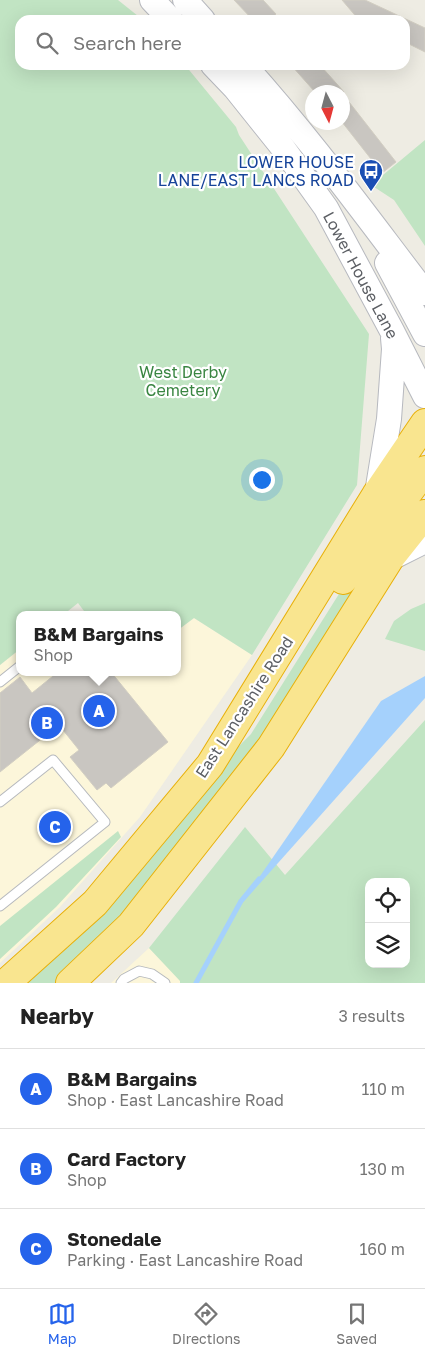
<!DOCTYPE html>
<meta charset="utf-8">
<style>
body{margin:0;font-family:"Golos Text",sans-serif;background:#f6f6f6;color:#222}
.controls{position:absolute;right:15px;bottom:15px;display:grid;overflow:hidden;border-radius:10px;box-shadow:0 5px 20px #0002}
.controls button{width:45px;height:45px;display:grid;place-items:center;padding:0;border:0;border-bottom:1px solid #e0e0e0;background:#fff;color:#222;font:25px sans-serif}
.compass{position:absolute;left:305px;top:85px;width:45px;height:45px;border-radius:50%;background:#fff;box-shadow:0 5px 20px #0002;rotate:174deg}
.you{position:absolute;left:261px;top:479px;width:18px;height:18px;margin:-12px;border:4px solid #fff;border-radius:50%;background:#1a73e8;box-shadow:0 0 0 8px #1a73e833}
.badge{display:grid;place-items:center;width:32px;height:32px;border-radius:50%;background:#2563eb;color:#fff;font-size:16px;font-weight:700}
.pin{position:absolute;translate:-50% -50%;border:2px solid #fff;box-shadow:0 1px 5px #0006}
.popup{position:absolute;left:16px;top:611px;width:165px;height:65px;box-sizing:border-box;display:grid;place-content:center;border-radius:10px;background:#fff;filter:drop-shadow(0 1px 4px #0005);font-size:16px;white-space:nowrap;color:#767676}
.popup b{font-size:19px;color:#222}
.popup::after{content:'';position:absolute;left:50%;top:100%;margin-left:-10px;border:10px solid transparent;border-top-color:#fff}
.list{margin:0;padding:0;list-style:none}
h2{display:flex;justify-content:space-between;align-items:center;height:65px;margin:0;padding:0 20px;font-size:21px}
h2 small{font-size:16px;font-weight:400;color:#767676}
.list li{display:grid;grid-template-columns:32px 1fr auto;gap:15px;align-items:center;box-sizing:border-box;height:80px;padding:0 20px;border-top:1px solid #e0e0e0}
.list b{display:block;font-size:19px;white-space:nowrap}
.list p{margin:0;font-size:16px;white-space:nowrap;color:#767676}
.list em{font-size:16px;font-style:normal;color:#767676}
.icon{flex:none;width:28px;height:28px;fill:none;stroke:currentColor;stroke-width:2;stroke-linecap:round;stroke-linejoin:round}
.map{position:relative;flex:none;width:425px;height:983px;overflow:hidden}
.search{position:absolute;background:#fff;box-shadow:0 5px 20px #0002;left:15px;right:15px;top:15px;height:55px;display:flex;align-items:center;gap:12px;box-sizing:border-box;padding:0 18px;border-radius:15px;color:#767676;font-size:19px}
.sheet{height:305px;background:#fff}
nav{display:flex;justify-content:space-around;align-items:center;box-sizing:border-box;height:70px;border-top:1px solid #e0e0e0;background:#fff;font-size:14px;color:#767676}
nav a{display:grid;justify-items:center;gap:2px}
nav .on{color:#2563eb}
.map>svg:first-child{display:block}
.commercial{fill:#fcf6da}
.green{fill:#c1e4c3;fill-rule:evenodd}
.water{fill:#a5d1fc}
.lines{fill:none;stroke-linecap:round;stroke-linejoin:round}
.stream{stroke:#a5d1fc;stroke-width:5}
.building{fill:#c9c6c1;stroke:#d2cec2}
.lane-casing{stroke:#b6b9bd;stroke-width:11}
.secondary-casing{stroke:#b7b9bf;stroke-width:26}
.highway-casing{stroke:#e8b009;stroke-width:30}
.lane{stroke:#fff;stroke-width:9}
.secondary{stroke:#fff;stroke-width:24}
.highway{stroke:#f9e58f;stroke-width:28}
.labels{text-anchor:middle;dominant-baseline:central;stroke-width:4.5;stroke-linejoin:round;paint-order:stroke}
.transit-label{font-size:16px;fill:#164399;stroke:#fff;text-anchor:end}
.street-label{font-size:16px;fill:#5c5f64;stroke:#fff}
.park-label{font-size:16px;fill:#398541;stroke:#fff}
</style>
<div class="map">
<svg width="425" height="983" viewBox="0 0 425 983">
<rect width="100%" height="100%" fill="#eeece3"/>
<path class="commercial" d="M194 618 252 655 140 817 60 907 0 963V665L20 649V672H178V630Z
M149 948 181 981 180 983H111Z"/>
<path class="green" d="M0 0H118L143 20H20V65H185L236 127 239 135 369 334 357 485 252 655 194 618 178 630V615H87L78 603 63 615H20V649L0 665Z
M425 140V246L394 200 371 185Z
M368 573 276 720 174 860 58 983H26L222 763 251 734 349 578Z
M425 603V651L385 639 394 621 411 609Z
M425 720V983H180V981L149 948 245 827 285 875ZM369 882H406V964H369Z
M118 831 121 837 56 907 0 959V926Z"/>
<path class="water" d="M425 676V698L238 908 381 701Z"/>
<g class="lines">
<path class="stream" d="M196 983 241 901 259 879"/>
</g>
<path class="building" d="M234 0H263L276 14 270 20H253Z
M342 0H365L425 28V52L405 42V20H359Z
M291 65H320L344 92H315Z
M342 93 396 162 382 173 342 122Z
M58 672H111L168 742 111 788 106 783 97 790 70 757 79 750 59 725 0 772V693L20 677 32 693Z"/>
<g class="lines">
<g class="lane-casing">
<path id="lane" d="M0 682 20 666
M0 802 53 760 105 822 0 906
M121 983 124 979 139 971 152 974 165 983"/>
</g>
<g class="secondary-casing">
<path id="secondary" d="M152 0 171 20
M185 0 203 20
M213 65 235 88 283 148 326 208 392 331 425 396
M244 65C309 137 366 216 425 293
M387 263 425 334
M377 493 389 419 394 349 393 338
M391 558 425 541"/>
</g>
<g class="highway-casing">
<path id="highway" d="M343 580 425 470
M6 983 95 903 210 765 376 495 425 423
M70 983 131 925 271 747 390 558 425 514"/>
</g>
<use href="#lane" class="lane"/>
<use href="#secondary" class="secondary"/>
<use href="#highway" class="highway"/>
</g>
<defs>
<g id="bus-pin" transform="scale(1.25)"><path d="M0 17L-7.5 6A9.5 9.5 0 1 1 7.5 6Z" fill="#1a4fb4" stroke="#fff"/><path d="M-5-6H5V4H4V6H2V4H-2V6H-4V4H-5ZM-3.5-4V0h7V-4ZM-3.5 1.2v1.5H-2V1.2ZM2 1.2v1.5H3.5V1.2Z" fill="#fff"/></g>
</defs>
<g fill-rule="evenodd">
<use href="#bus-pin" x="371" y="171"/>
</g>
<g class="labels">
<g class="transit-label">
<text x="354" y="162">LOWER HOUSE<tspan x="354" dy="18">LANE/EAST LANCS ROAD</tspan></text>
</g>
<g class="street-label">
<text transform="translate(361 275) rotate(62)">Lower House Lane</text>
<text transform="translate(244 707) rotate(-57)">East Lancashire Road</text>
</g>
<g class="park-label">
<text x="183" y="372">West Derby<tspan x="183" dy="18">Cemetery</tspan></text>
</g>
</g>
</svg>
<div class="controls">
<button><svg class="icon" aria-label="locate" viewBox="0 0 24 24"><circle cx="12" cy="12" r="6"/><path d="M12 2v4M12 18v4M2 12h4M18 12h4"/></svg></button>
<button><svg class="icon" aria-label="layers" viewBox="0 0 24 24"><path d="M12 4l9 5-9 5-9-5zM3 14l9 5 9-5"/></svg></button>
</div>
<svg class="compass" viewBox="-18 -18 36 36"><path d="M0-13l5 13h-10z" fill="#e53935"/><path d="M0 13l5-13h-10z" fill="#767676"/></svg>
<div class="you"></div>
<div class="pin badge" style="left:99px;top:711px">A</div>
<div class="popup"><b>B&amp;M Bargains</b>Shop</div>
<div class="pin badge" style="left:47px;top:723px">B</div>
<div class="pin badge" style="left:55px;top:827px">C</div>
<div class="search"><svg class="icon" aria-label="search" viewBox="0 0 24 24"><circle cx="10" cy="10" r="6"/><path d="M15 15l6 6"/></svg>Search here</div>
</div>
<section class="sheet">
<h2>Nearby<small>3 results</small></h2>
<ul class="list">
<li><span class="badge">A</span><div><b>B&amp;M Bargains</b><p>Shop · East Lancashire Road</p></div><em>110 m</em></li>
<li><span class="badge">B</span><div><b>Card Factory</b><p>Shop</p></div><em>130 m</em></li>
<li><span class="badge">C</span><div><b>Stonedale</b><p>Parking · East Lancashire Road</p></div><em>160 m</em></li>
</ul>
</section>
<nav>
<a class="on"><svg class="icon" aria-label="map" viewBox="0 0 24 24"><path d="M3 6l6-2 6 2 6-2v14l-6 2-6-2-6 2zM9 4v14M15 6v14"/></svg>Map</a>
<a><svg class="icon" aria-label="directions" viewBox="0 0 24 24"><path d="M12 3l9 9-9 9-9-9zM9 14v-3h6M13 9l2 2-2 2"/></svg>Directions</a>
<a><svg class="icon" aria-label="saved" viewBox="0 0 24 24"><path d="M7 4h10v16l-5-4-5 4z"/></svg>Saved</a>
</nav>
